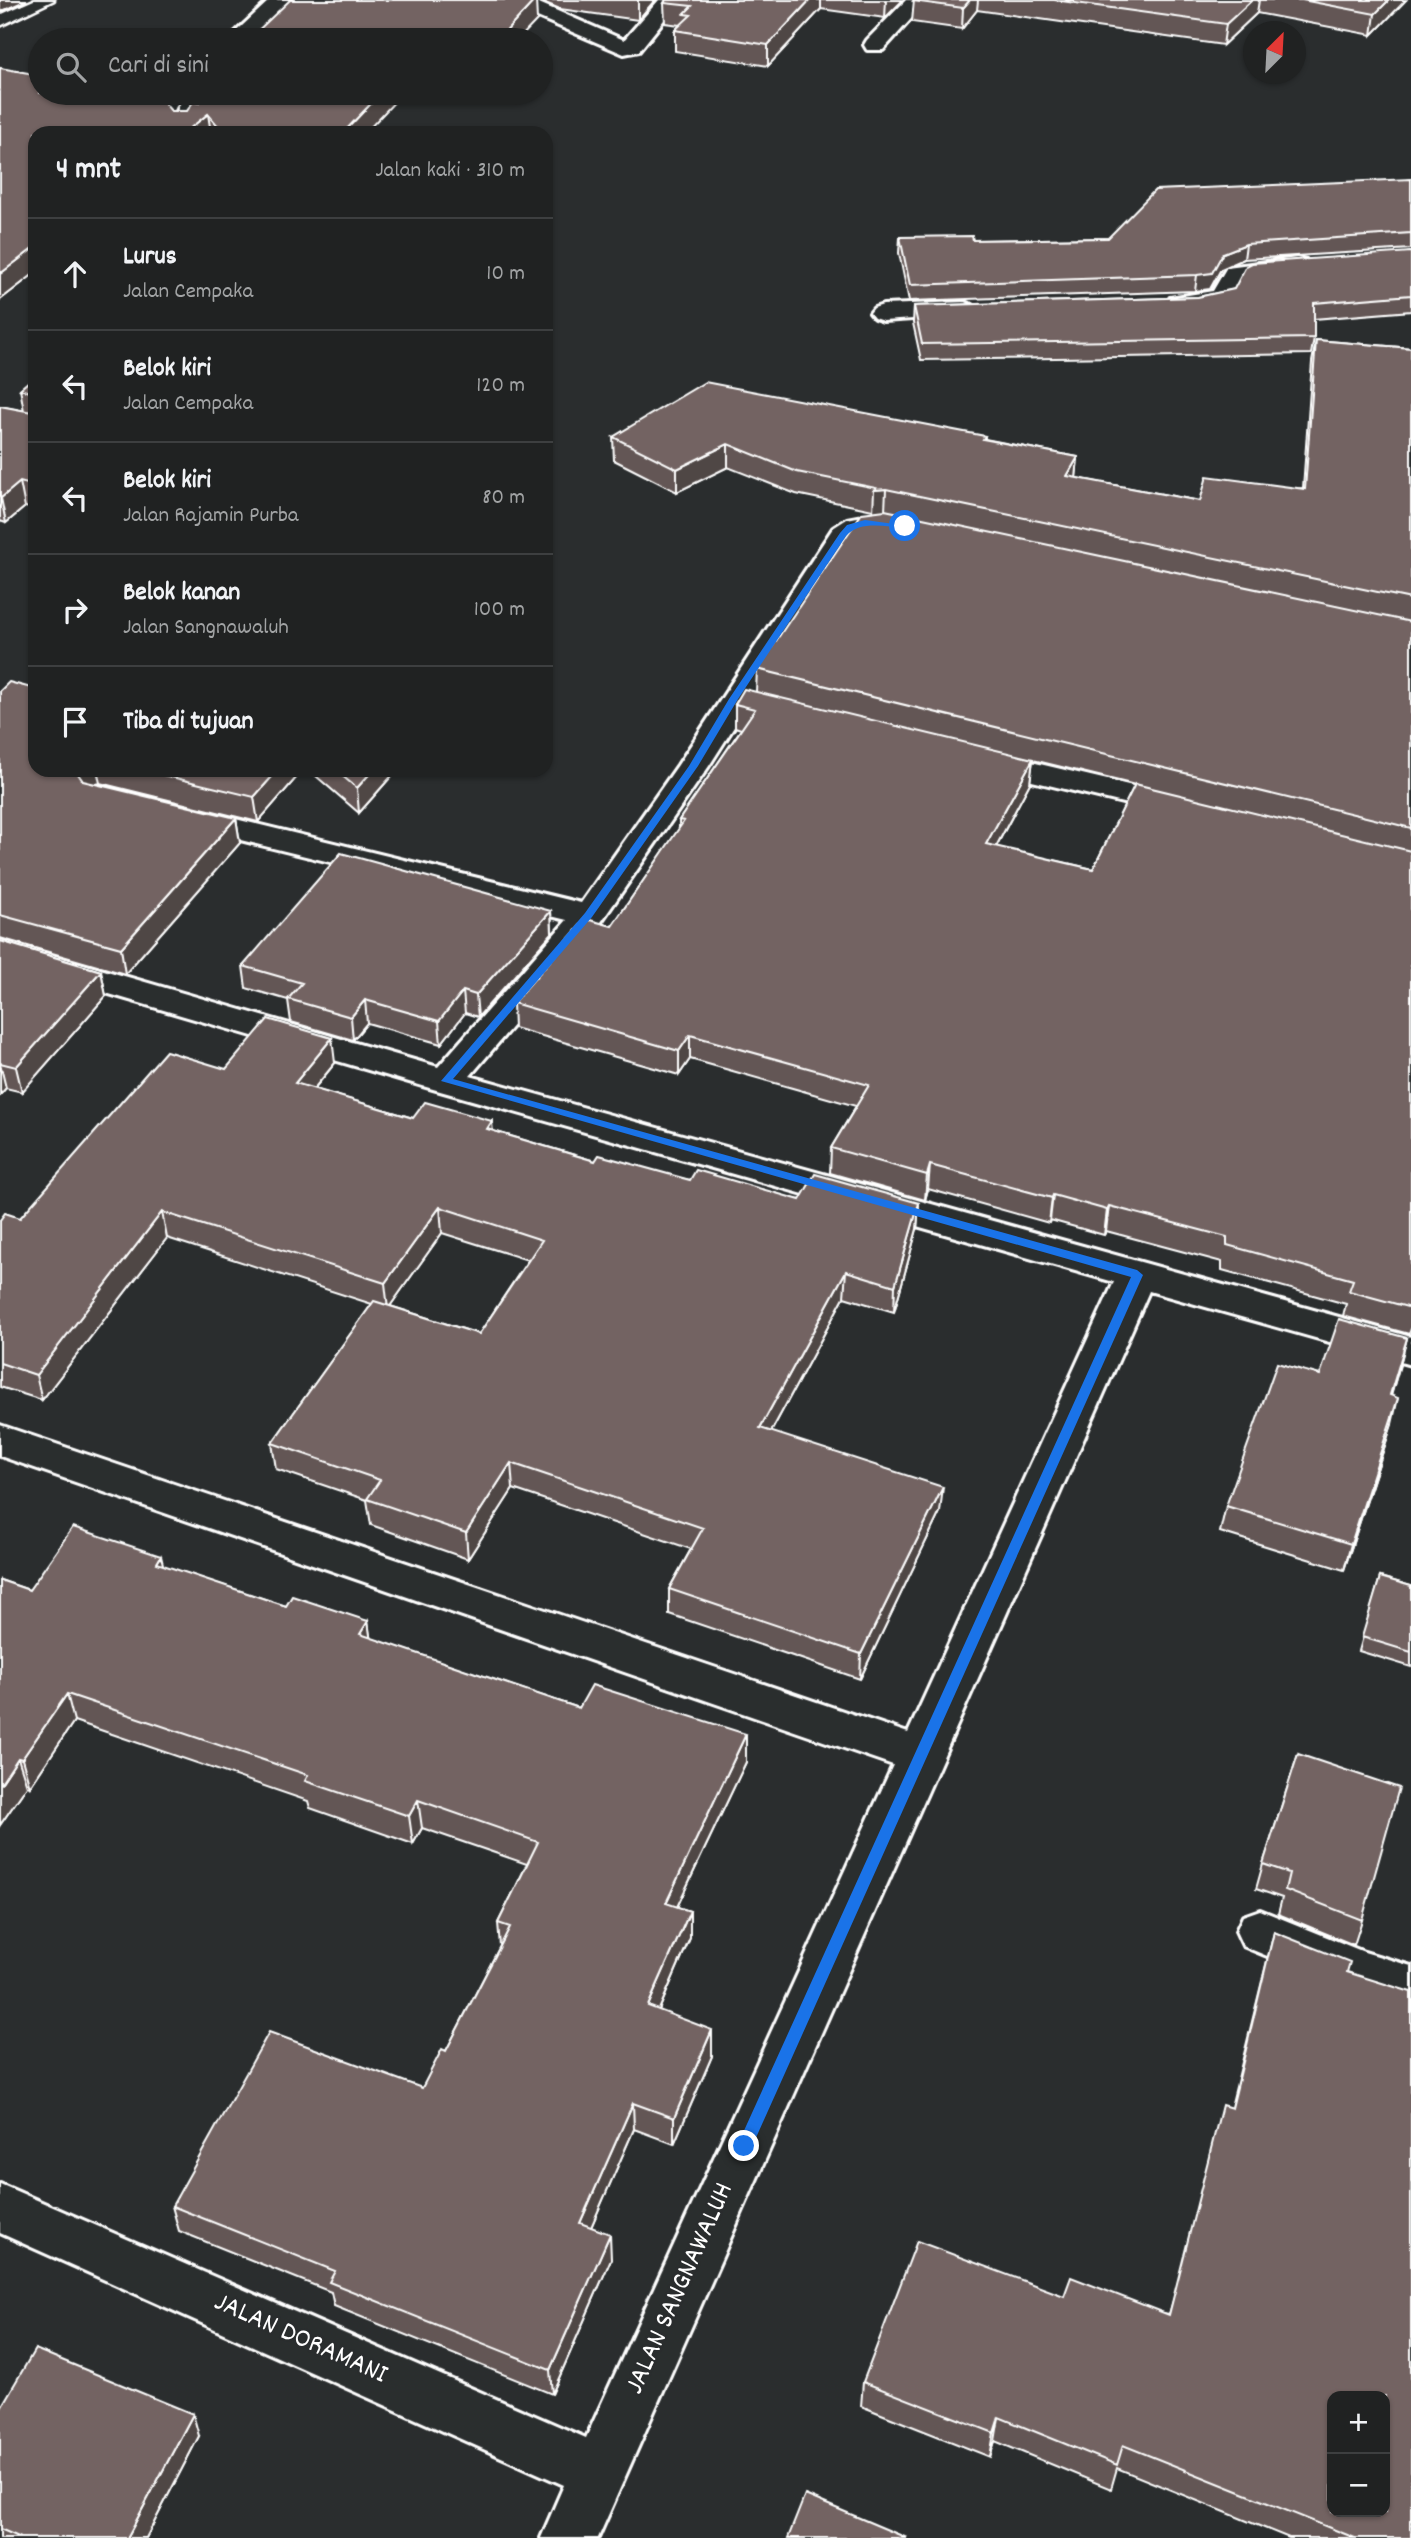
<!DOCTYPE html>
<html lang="id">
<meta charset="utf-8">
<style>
body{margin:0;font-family:Dekko,sans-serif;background:#2d2f2f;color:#f1f3f6}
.controls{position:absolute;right:21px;bottom:21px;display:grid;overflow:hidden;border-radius:14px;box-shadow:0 2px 5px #0004}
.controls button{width:63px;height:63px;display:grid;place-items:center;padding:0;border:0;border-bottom:2px solid #3d3f40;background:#202222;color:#f1f3f6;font:35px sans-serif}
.compass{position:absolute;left:1243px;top:21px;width:63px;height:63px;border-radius:50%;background:#202222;box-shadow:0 2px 5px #0004;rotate:24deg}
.stop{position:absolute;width:21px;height:21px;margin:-16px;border:5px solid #1a73e8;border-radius:50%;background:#fff}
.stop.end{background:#1a73e8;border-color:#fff;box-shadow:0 2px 7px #0008}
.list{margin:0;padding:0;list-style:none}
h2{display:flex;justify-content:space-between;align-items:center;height:91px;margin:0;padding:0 28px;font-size:30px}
h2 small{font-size:23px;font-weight:400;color:#a2a4a5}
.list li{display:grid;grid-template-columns:46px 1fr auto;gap:21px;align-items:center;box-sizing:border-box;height:112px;padding:0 28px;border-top:2px solid #3d3f40}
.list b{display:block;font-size:26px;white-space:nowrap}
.list p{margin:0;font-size:23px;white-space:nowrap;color:#a2a4a5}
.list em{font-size:23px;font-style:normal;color:#a2a4a5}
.icon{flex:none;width:38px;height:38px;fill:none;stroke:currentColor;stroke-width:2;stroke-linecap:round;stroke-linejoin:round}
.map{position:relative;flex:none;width:1411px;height:2538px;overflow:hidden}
.search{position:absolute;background:#202222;box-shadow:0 2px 5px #0004;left:28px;top:28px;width:525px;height:77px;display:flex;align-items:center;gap:18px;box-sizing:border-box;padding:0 24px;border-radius:38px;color:#a2a4a5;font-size:26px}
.panel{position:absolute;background:#202222;box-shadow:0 2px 5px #0004;left:28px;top:126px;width:525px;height:651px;border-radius:21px}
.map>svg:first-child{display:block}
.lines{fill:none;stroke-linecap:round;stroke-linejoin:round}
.lane-casing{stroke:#fff;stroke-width:5}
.street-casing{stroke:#fff;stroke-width:6}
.lane{fill:#2a2d2e;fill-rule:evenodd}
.street{fill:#2a2d2e;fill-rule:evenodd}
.wall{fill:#635654;stroke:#fff;stroke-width:2;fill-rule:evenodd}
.shaded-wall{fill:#504645;stroke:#fff;stroke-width:2}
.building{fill:#736462;stroke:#fff;stroke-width:2;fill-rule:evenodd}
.route{fill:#1a73e8}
.labels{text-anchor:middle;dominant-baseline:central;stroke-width:5;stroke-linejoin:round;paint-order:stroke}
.near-street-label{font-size:28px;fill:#fff;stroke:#2a2d2e}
</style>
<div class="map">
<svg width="1411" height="2538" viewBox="0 0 1411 2538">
<rect width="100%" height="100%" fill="#2a2d2e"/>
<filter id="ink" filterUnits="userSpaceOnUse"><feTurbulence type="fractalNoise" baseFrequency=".0143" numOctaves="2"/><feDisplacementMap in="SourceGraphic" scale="14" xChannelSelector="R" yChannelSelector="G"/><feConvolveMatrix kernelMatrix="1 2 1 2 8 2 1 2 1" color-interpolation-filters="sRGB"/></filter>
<g filter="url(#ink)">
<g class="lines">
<g class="lane-casing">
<path id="lane" d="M34 0H54L0 26V15Z"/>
</g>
<g class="street-casing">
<path id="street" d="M270 0H292L250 40H227Z
M504 0H532L624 40 659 0H680L639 51 624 54 507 4Z
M906 0H928L883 50H867L864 45 867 40Z
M185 93H207L190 130H174L171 125Z
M1297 258 1306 260 1309 265 1306 270 1245 278 1231 302 1179 311 1170 308 1166 303 1170 298 1213 291 1227 267Z
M964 302 973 305 977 310 973 315 883 321 874 318 870 313 874 308 883 305Z
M873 514 916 520 920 526 916 532C894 537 873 523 853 540L709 766 601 922 470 1076 1411 1337V1365L1149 1291 598 2538H541L564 2485 0 2233V2184L586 2438 893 1765 0 1456V1425L908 1733 1114 1282 433 1089 0 962V940L438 1067 567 920 175 824 170 817 175 810 186 807 581 903 678 765 833 528 847 519Z
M981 750 1192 800 1197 807 1192 814 1181 817 970 766 965 759 970 752Z
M1260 1910 1364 1952 1411 1966V2010L1340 1986 1243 1946 1236 1931 1243 1916Z"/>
</g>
<use href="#lane" class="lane"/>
<use href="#street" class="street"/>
</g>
<path class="wall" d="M538 0H655L638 20 560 9Z
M666 0H903L885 18 821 9 768 66 675 51V30L680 25 665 23 664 3Z
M914 0H1406L1372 35 1257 13 1223 45 977 10 962 29 912 22Z
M0 68 169 109 171 111H187L196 102 195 98 365 133H35V273L0 300Z
M1411 179V249L1244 259 1221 269 1210 289 1195 291 909 301 899 253 900 237 973 240 1108 238Z
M1411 252V311L1314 319V338L1311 354 921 360 913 323 914 306 1198 297Z
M1316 340 1411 348V1329L1409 1334 1343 1316 1346 1304 1222 1270V1262L1106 1231 1104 1235 1050 1220 1049 1223 928 1189 925 1200 830 1173 831 1148 856 1106 690 1059 679 1075 514 1028 513 1003 612 926 679 829V820L741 729 735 727V704L756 692 757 669 873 512V510L796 494 728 467 677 492 614 460 613 437 985 436V439L1078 457 1076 478 1200 501 1303 488 1312 362ZM1033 760 1135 785 1093 869 996 847 1030 783Z
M35 376V509L25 507 6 523 0 521V406L24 411 20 389Z
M0 691 35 770H303L258 822 100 783 97 784 236 818 240 843 125 974 0 938Z
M309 770H397L359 813Z
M551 911 552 933 478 1017 465 1013 441 1044 367 1023 353 1040 291 1022 288 1000 246 988 243 966Z
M0 941 101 971 106 996 22 1092 6 1088 0 1095Z
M335 1063 314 1089 413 1118 493 1131 595 1161 690 1180 800 1200 919 1203 917 1229 894 1312 844 1297 771 1432 940 1512 860 1679 669 1614V1589L691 1549 513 1489 468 1559 371 1525 367 1500 276 1469 272 1443 372 1304 167 1238 42 1400 0 1387V1220L20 1218 226 1069ZM442 1233 528 1260 479 1334 390 1306Z
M1407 1338 1391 1396 1392 1424 1344 1570 1220 1532 1226 1506 1320 1375Z
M164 1566 286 1606 368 1621 370 1638 579 1708 746 1762 677 1907 690 1911V1938L659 2010 712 2056 674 2144 634 2129 591 2227 611 2259 552 2394 334 2306 331 2292 179 2231 172 2206 422 2088 446 2051 500 1946 498 1923 527 1864 422 1828 413 1844 310 1808 308 1801 74 1721 30 1787 27 1786 0 1825V1580L29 1590Z
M1380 1577 1411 1586V1667L1359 1651Z
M1298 1754 1362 1920 1354 1945 1278 1914 1282 1898 1256 1889 1263 1864Z
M1274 1932 1347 1972 1411 2538H1289L1117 2468 1111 2489 995 2441 990 2457 861 2406 863 2382 1064 2296 1169 2314 1231 2107Z
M0 2409 199 2436 146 2538H0Z"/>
<path class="shaded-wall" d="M0 0H27L0 12Z
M535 0H536L537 20 518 40H498Z
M638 0H655L638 20Z
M810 0H821V9L768 66V45Z
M886 0H903L885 18Z
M970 0H978L977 10 962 29 963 8Z
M1252 0H1259L1257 13 1223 45 1226 24Z
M1389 0H1406L1372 35 1375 14Z
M381 93H403L365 133H343Z
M208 114 211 133H184Z
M1246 244 1244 259 1221 269 1210 289 1195 291 1197 275 1223 253Z
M35 247V273L0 300V274Z
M728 444V467L677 492V469Z
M1078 457 1076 479 1067 476Z
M20 482 25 507 6 523 1 498Z
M886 489 885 511 873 513 874 490Z
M1033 759 1030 783 984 869 986 844Z
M76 770H97L100 783 86 787 76 771Z
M278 770H303L258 822 254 797Z
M373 770H397L359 813 357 788Z
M236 818 240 843 125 974 121 948Z
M551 911 552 933 478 1017 476 995Z
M101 971 106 996 22 1092 16 1067Z
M463 991 465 1013 441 1044 439 1021Z
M365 1000 367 1023 353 1040 351 1017Z
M690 1035V1059L679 1075V1051Z
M332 1038 335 1063 298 1108 295 1083Z
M0 1063 6 1088 0 1095Z
M492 1121 494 1147 487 1129Z
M930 1165 928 1189 925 1200 927 1175Z
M1053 1195 1050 1220 1049 1223 1052 1198Z
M919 1203 917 1229 894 1312 895 1286Z
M1109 1206 1106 1231 1104 1235 1107 1210Z
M440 1207 442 1233 388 1309 385 1283Z
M162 1212 167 1238 42 1400 36 1375Z
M846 1271 844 1297 759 1454 760 1428Z
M1407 1338 1400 1365 1383 1422 1390 1395Z
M1398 1398 1392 1424 1344 1570 1351 1544Z
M511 1463 513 1489 468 1559 466 1533Z
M943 1487 940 1512 860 1679 861 1654Z
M161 1556 168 1585 157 1563Z
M368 1621 372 1649 360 1634Z
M67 1694 74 1721 30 1787 22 1759Z
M746 1734V1762L666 1930V1903Z
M18 1758 27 1786 0 1825V1785Z
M418 1800 422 1828 413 1844 409 1816Z
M690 1911V1938L649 2033 648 2006Z
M712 2030V2056L674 2144V2118Z
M633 2103 634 2129 582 2248 580 2223Z
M610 2234 611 2259 552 2394 550 2370Z
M193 2414 199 2436 146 2538H127Z
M999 2417 995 2441 990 2457 994 2433Z"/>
<path class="building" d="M290 0H535L498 40H248Z
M666 0H810L768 45 675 30 691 15 684 14 692 6 664 3Z
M914 0H970L963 8 913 1Z
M1054 0H1252L1226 24Z
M1302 0H1389L1375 14Z
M0 68 40 75V93H141L168 98 166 105 171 111H187L193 102 199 103 195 98 197 93H381L343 133H224L208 114 184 133H35V247L0 274Z
M1411 179V233L1246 244 1223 253 1212 273 1197 275 910 285 900 237 972 236 973 240 1108 238 1155 190Z
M1411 252V295L1314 303V338L922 344 914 306 1198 297 1234 289 1246 266 1252 263Z
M1316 340 1411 348V599L886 489 874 490 876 488 797 472 728 444 677 469 613 437 705 382 985 436 983 439 1078 457 1067 476 1200 501 1207 476 1305 489Z
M35 376V486L20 482 1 498H0V406L32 412 33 393 20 389Z
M885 510 1411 622V828L757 669 862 513Z
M9 682 35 689V770H76V771L83 781 236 818 121 948 0 915V691Z
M744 689 1033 759 986 844 1093 869 1135 784 1411 851V1308L1349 1291 1353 1280 1227 1245V1237L1109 1206 1107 1210 1053 1195 1052 1198 930 1165 927 1175 831 1148 869 1085 690 1035 679 1051 513 1003 586 919 612 926 684 821 679 820 755 709 735 704Z
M142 770H278L254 797Z
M335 770H373L357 788Z
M341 853 551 911 476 995 463 991 439 1021 365 1000 351 1017 288 999 302 983 243 966Z
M0 941 101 971 16 1067 0 1063Z
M268 1019 332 1038 295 1083 413 1118 425 1102 492 1121 487 1129 595 1161 599 1155 690 1180 696 1170 800 1200 815 1174 919 1203 895 1286 846 1271 760 1428 943 1487 861 1654 669 1589 703 1528 511 1463 466 1533 367 1499 380 1480 272 1443 374 1301 479 1334 542 1240 440 1207 385 1283 162 1212 36 1375 0 1363V1220L5 1213 20 1218 166 1051 226 1069Z
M1339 1319 1407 1338 1390 1395 1398 1398 1351 1544 1226 1506 1277 1363 1320 1375Z
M73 1527 161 1556 157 1563 286 1606 292 1596 368 1621 360 1634 579 1708 592 1685 746 1734 666 1903 690 1911 648 2006 712 2030 674 2118 633 2103 580 2223 610 2234 550 2370 329 2282 335 2271 172 2206 269 2032 422 2088 442 2049 446 2051 510 1927 498 1923 538 1842 418 1800 409 1816 305 1781 308 1775 67 1694 22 1759 18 1758 0 1785V1580L29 1590Z
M1380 1577 1411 1586V1652L1362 1637Z
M1298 1754 1399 1788 1362 1920 1285 1890 1289 1873 1263 1864Z
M1274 1932 1350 1962 1347 1972 1411 1992V2538H1355L1123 2445 1117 2465 999 2417 994 2433 863 2382 917 2241 1064 2296 1071 2277 1169 2315 1222 2105 1232 2108ZM1332 2396H1385V2512H1332Z
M35 2349 193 2414 127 2538H21L0 2529V2409Z
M805 2495 907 2538H788Z"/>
</g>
<path class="route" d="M865 520 909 526 905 528C885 527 861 520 846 536L738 699 698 766 592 917 453 1079 1137 1270 1143 1275 750 2151 744 2153 739 2151 737 2146 1131 1277 441 1081 585 913 689 766 729 699 840 533 847 525Z"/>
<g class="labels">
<g class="near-street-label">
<text transform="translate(681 2289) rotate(-66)">JALAN SANGNAWALUH</text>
<text transform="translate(300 2340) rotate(24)">JALAN DORAMANI</text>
</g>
</g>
</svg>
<div class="controls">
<button>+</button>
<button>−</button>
</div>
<svg class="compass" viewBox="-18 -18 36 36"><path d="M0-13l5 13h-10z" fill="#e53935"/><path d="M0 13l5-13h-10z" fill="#a2a4a5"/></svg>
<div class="stop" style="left:905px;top:526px"></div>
<div class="stop end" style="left:744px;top:2146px"></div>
<div class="search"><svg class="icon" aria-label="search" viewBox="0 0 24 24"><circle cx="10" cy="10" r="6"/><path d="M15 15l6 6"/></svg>Cari di sini</div>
<section class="panel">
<h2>4 mnt<small>Jalan kaki · 310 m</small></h2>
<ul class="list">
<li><svg class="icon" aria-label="ahead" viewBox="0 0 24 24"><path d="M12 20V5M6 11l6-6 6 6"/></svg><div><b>Lurus</b><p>Jalan Cempaka</p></div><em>10 m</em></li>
<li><svg class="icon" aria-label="left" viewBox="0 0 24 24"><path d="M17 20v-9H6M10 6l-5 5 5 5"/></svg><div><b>Belok kiri</b><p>Jalan Cempaka</p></div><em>120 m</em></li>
<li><svg class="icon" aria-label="left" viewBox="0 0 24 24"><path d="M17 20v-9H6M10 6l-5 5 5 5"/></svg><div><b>Belok kiri</b><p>Jalan Rajamin Purba</p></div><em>80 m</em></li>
<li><svg class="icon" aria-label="right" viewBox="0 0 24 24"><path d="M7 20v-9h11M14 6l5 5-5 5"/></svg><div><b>Belok kanan</b><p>Jalan Sangnawaluh</p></div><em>100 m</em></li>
<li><svg class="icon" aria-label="arrive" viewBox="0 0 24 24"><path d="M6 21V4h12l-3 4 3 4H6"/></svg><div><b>Tiba di tujuan</b></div></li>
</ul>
</section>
</div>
